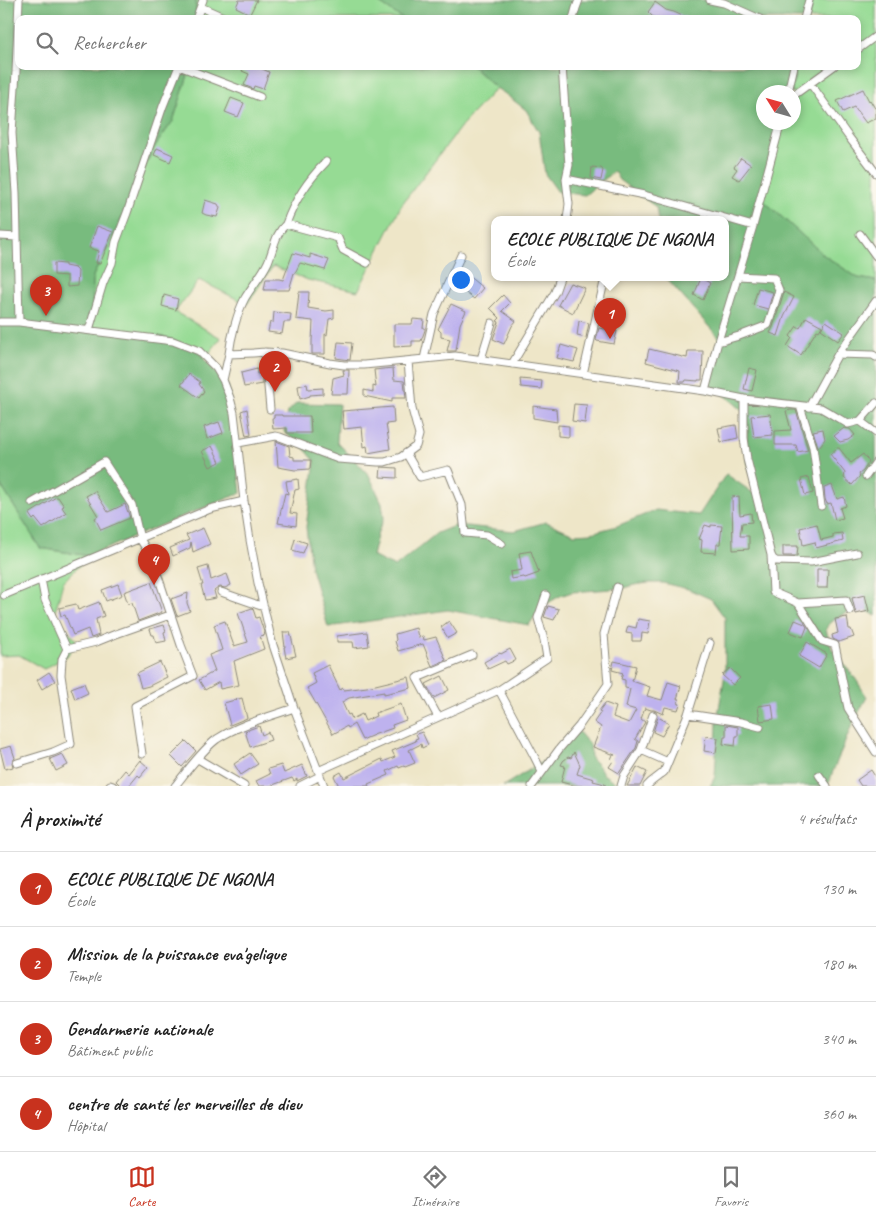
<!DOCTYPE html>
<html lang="fr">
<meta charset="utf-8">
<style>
body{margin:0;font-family:Caveat,sans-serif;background:#f2f2f2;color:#222}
.compass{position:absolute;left:756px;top:85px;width:45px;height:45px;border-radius:50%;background:#fff;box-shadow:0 2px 8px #0003;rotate:307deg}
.you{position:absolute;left:460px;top:279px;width:18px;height:18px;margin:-12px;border:4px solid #fff;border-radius:50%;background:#1a73e8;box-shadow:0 0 0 8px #1a73e833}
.badge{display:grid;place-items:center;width:32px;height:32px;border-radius:50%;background:#c8321e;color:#fff;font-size:16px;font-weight:700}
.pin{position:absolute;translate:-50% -41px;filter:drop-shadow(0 1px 2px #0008)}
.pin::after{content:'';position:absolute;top:26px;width:18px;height:15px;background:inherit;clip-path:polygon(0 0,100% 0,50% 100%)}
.popup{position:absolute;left:491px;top:216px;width:238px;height:65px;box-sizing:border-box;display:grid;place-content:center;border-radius:10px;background:#fff;filter:drop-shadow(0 1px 4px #0005);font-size:16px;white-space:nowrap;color:#767676}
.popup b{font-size:19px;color:#222}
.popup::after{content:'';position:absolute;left:50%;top:100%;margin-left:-10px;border:10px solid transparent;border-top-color:#fff}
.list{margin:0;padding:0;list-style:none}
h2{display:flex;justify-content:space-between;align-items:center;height:65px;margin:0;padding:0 20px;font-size:21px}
h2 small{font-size:16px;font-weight:400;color:#767676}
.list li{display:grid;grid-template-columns:32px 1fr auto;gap:15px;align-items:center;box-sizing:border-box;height:75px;padding:0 20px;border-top:1px solid #e0e0e0}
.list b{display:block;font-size:19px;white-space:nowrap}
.list p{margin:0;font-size:16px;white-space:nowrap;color:#767676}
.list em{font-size:16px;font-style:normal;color:#767676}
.icon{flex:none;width:28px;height:28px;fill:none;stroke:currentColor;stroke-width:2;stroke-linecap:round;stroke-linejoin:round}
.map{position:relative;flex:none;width:876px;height:786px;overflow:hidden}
.search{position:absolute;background:#fff;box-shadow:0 2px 8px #0003;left:15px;right:15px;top:15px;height:55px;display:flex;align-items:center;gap:12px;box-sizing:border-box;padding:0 18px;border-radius:10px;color:#767676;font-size:19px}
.sheet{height:365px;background:#fff}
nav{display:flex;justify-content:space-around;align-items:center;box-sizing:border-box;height:70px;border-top:1px solid #e0e0e0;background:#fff;font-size:14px;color:#767676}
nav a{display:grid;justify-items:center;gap:2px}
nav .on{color:#c8321e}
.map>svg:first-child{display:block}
.green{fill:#96db94;stroke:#608360}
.forest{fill:#78bb7e;stroke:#527354}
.building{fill:#beb2ee}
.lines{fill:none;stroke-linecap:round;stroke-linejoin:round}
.minor-casing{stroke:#8c887a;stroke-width:9}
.minor{stroke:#fff;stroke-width:7}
</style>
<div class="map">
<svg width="876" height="786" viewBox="0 0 876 786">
<rect width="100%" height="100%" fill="#fbf7ec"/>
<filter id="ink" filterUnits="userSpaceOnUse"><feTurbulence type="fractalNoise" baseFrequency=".02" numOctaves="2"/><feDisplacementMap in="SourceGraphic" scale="10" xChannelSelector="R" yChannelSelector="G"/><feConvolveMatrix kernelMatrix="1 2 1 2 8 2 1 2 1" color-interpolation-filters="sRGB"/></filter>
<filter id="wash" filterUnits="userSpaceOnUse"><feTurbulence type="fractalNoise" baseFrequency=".0096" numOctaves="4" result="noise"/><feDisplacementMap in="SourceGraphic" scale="20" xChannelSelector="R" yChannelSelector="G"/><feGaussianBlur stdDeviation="1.12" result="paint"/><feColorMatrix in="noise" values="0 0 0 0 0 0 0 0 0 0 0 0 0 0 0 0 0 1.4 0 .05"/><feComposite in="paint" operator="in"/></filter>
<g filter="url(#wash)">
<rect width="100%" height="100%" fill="#eee6c8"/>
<path class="green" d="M196 0H375L403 19H196Z
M813 0H876V281L858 278 825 256 763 200 783 123 794 122V92H791L797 66H857V19H809Z
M191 66H472L496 88 462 125 402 204 358 291 308 280 273 266 247 304 199 280 175 312 221 338 206 357 92 330 93 276 115 233 153 149 173 121Z
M0 484 40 548 89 556 63 582 54 616 77 641 67 656 44 669 19 655 0 656Z"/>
<path class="forest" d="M0 0H196V19H19V66H191L173 121 153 149 115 233 93 276 92 329 165 337 196 350 228 386 241 493 173 520 89 556 40 548 0 484Z
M375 0H813L809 19H403Z
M472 66H797L791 92H764V122L783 123 763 200 825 256 858 278 876 281V616L860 606 838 617 828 625 826 630 832 649 855 678 867 697 852 725 827 786H710L715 777 716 758 717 720 725 674V618L711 599 688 589 663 583H648L634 585 624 588 572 592 560 596 541 607 529 625 448 610 328 627 311 568 306 527 315 461 303 447 284 432 287 412 297 403 339 404 337 442 369 475 382 503 384 518 378 532 372 556 395 567 437 533 457 525 514 531 546 522 574 534 591 533 617 526 656 510 699 515 726 474 756 495 747 459V414L721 392 705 391 719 338 666 278H725V220H658L656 207 619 180 614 171 585 195 558 192 545 174 539 132 526 110 504 93 496 88Z
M577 730 590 745 591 758 599 766 603 774 616 783 615 786H503L555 754Z"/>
<g id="blocks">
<path class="building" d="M239 0H257L250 14 236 7Z
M655 2 666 10 674 12 689 19H660L653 17 648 12Z
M244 66H256L269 72 263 89 254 86 253 89 244 85 249 74 242 71Z
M863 89 869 101 870 100 876 110V118L866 123 854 107 843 112 837 101Z
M231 98 244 103 238 117 225 112Z
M157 148 173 155 170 162 154 155Z
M741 158 751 165 739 180 732 176 737 169 734 167Z
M592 167 601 168 603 170 601 180 591 178Z
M205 200 218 204 220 208 217 217 206 215 202 213Z
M97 226 113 232 100 264 96 263 99 251 89 248Z
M293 253 310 258V254L329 260 325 270 300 263 295 273H294L289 290H264L266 279H279L283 280Z
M54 263 65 264V266L75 268 78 271 77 286 67 287V276L54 275Z
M467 275 483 288 474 299 458 287Z
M701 278 710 283 703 300 694 295Z
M570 283 585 288 573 313 558 305Z
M758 288 773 292 768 309 753 305Z
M299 292H309L308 308 326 311 334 310V318L329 319 327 335 325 334V354H312V341L313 321 296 319Z
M784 292 794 297 784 317 778 336 770 333 773 327Z
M164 295 178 299 176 310 162 306Z
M503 295 510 303 502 311 516 321 512 326 504 344 493 339 499 322 497 321 500 318 490 308Z
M451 304 466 311 460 324 456 351H447L450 339 441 337V332L438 329Z
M274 312 291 314 290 322H284L282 334 268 332 270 322 273 323Z
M806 317 822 326 819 331 817 330 801 355 787 346 792 338 790 336 797 326 800 328Z
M413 319 424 320 423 328H425V330L421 341H412V346L394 347V324H412Z
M579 321 589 323 586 338 577 336Z
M826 321 844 333 838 341 821 329Z
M599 328 617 331 614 344 597 341 596 340Z
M338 342 352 343 350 360 336 358Z
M561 345 578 350 574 362 557 358Z
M649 349 687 358 688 351H703L702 380H698V381L686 380 685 382H679L680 371 646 362Z
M393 368 394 380 404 381 406 398H392V402L364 396V390L373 392V386L376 387 374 370Z
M749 368 757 370 752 391 744 389Z
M257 369V374L262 373V384L244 387 241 373Z
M343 370H349L348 394H331L333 378 344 375Z
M189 374 200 382 199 384 204 391 199 398 181 385Z
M520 379 542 381 541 389 521 387Z
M307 384 308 389 323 388V394L310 395V396L300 399 298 386Z
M574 404 587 405 585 423 572 421Z
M533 406 556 409 557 422 533 418Z
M393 407 394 423 386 424 390 449 368 453 367 446 364 447 362 427 344 429 342 411Z
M247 409 251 435 246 436 241 411Z
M791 410H796L808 450 798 452 796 445H775V431L791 430 786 411Z
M770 414 773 435 754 437 751 416Z
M274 415H282V416H310L311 433H287V428L273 429 272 418H274Z
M219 422 223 433 207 439 204 427Z
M558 425 569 426V437L558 436Z
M736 425 738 438 721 442 718 428Z
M844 428 850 429 855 435 848 440 840 442 834 436Z
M823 429 825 439 820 446 818 447 813 431Z
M276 441 289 446 290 456 294 457V460H311L310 469 295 470 278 467Z
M212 446 220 462 210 467 202 451Z
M837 448H839L851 463 863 454 869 462 863 471 859 474 860 476 852 485 844 478 845 473 830 454Z
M381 467 397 468V478L380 477Z
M809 477 813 493 805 495 801 479Z
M298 479 299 489 295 490 290 513 297 514 296 526 278 523 285 493 288 494 286 481Z
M832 485 837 499 844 497 846 506 840 508 843 518 835 520 831 503 827 504 825 499 824 488Z
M95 491 108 512 125 504 130 518 101 530 95 518 98 516 86 496Z
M739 496 740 515 751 513 752 522 742 523 740 536H749V549L733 550 732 497Z
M56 497H58L64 506 62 507 66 513 43 528 35 518 33 520 29 514Z
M817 524 821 540 833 537V534L842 533 843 541 816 548 815 542 803 545 800 528Z
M705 525 711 527V525L722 526 720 544H717L716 553 701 552 702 540 699 539Z
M203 528 210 544 193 552 191 542 190 548 173 556 170 548 189 540 186 535Z
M295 539 307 543 303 553 292 550Z
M783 546H798L797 556H783Z
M531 551 539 573 525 578 524 577 511 579 510 572 522 570 519 553Z
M208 566 211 580 227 574 231 585 225 588 220 587 218 588 214 591 216 598 205 600 201 585H203L198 569Z
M817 569H828L827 588H817Z
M151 582 162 612 138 621 132 603 128 604 124 592Z
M118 584 122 595 106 601 102 590Z
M188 593 187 603 190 611 177 616 171 599Z
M865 595 869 611 856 614 852 598Z
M99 602 104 616 96 619 99 635 91 638 88 629 73 635 65 615 61 616 59 608 76 604 78 610Z
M548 606 559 609 554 620 544 617Z
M252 608 253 609 256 618 259 617 265 635 260 636 264 649 234 661 239 685 220 689 219 682 205 690 199 680 215 671 209 655 222 650 214 625 225 621 234 646 248 642 238 613Z
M847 617 849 629H851L854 637 839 642 833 639 832 635 838 633 835 619Z
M638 619 650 621 648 634 642 633 641 641H632V634L626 633 628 626 636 628Z
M795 620 805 624 807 627 803 637 790 632Z
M449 621 457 633 448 638 441 627Z
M164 625 166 631 164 632 166 641 156 643 154 635H152L150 629Z
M416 628 418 637 423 636 424 640 436 637 446 660 432 666 423 644 398 651 395 641 396 640 395 634Z
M283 632H290L296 656 286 658 284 647H285Z
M367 632 369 646 354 648 353 642H337V636Z
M807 642 827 654 819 668 799 656Z
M510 649 516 660 507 664 505 661 488 669 484 662 500 653 501 654Z
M614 661 636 666 632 681 650 687 647 696 662 700 668 682 681 686 677 699H679L678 703 680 704 678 710 665 707 663 714 654 710H651L645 708 641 719 645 722 635 739 638 741 636 748 619 773 609 767 613 761 611 759 613 755H615L593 747 601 727 594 722 601 712 599 711 605 703 616 707 613 717 629 723 636 710 626 707 630 689 625 688V680L621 679 623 673 612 670Z
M160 662 167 677 149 686 141 688 137 673Z
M328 665 340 690 343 688 344 690 367 687 409 677 411 688 384 694V692L366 695 349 698 342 702 348 715 350 714 352 719 362 714 365 721 376 716 375 713 381 711 401 704 406 720 392 725 393 728 376 734 362 740 354 724 348 728 347 726 333 734 307 688 316 683 312 673Z
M730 668 740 678 733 685 722 675Z
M49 672 55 681 42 689 37 680Z
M442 676 449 690 434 698 426 684Z
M84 683 88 693 75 699 71 688Z
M242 698 247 718 230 725 224 703Z
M772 704 774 719 760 721 758 706Z
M658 717 669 723 662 736 653 732Z
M726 725 738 727V736H736L735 746 723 744 724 737H726Z
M259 726 262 735 268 732 271 740 250 747 245 731Z
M422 732 428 745 422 748 421 744 409 750 415 763 405 767 404 766 399 768 398 766 387 771 389 775 368 784 369 786H339L334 776 341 772 344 778 382 759 383 762 395 757 392 751 416 741 415 739 418 738 416 734Z
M706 736 718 738 716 753 704 751Z
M186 741 196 751 182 767 171 756Z
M11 746 15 758 12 762 13 767 5 769 0 749Z
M574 752 580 765 577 774 594 779 593 781 605 784V786H576L561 782 565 766 561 765 563 761 568 757 571 758Z
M250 753 258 764 241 775 234 764Z
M62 754 68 765 56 771 50 759Z
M140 760 148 767 140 777 138 775 129 786H121L116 781 125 770 129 774Z
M281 765 284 773 302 765 307 776 297 781V779L294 781 292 778 270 786H259L256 781 270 774 268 769Z
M637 767 647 772 640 786H627Z
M871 770 876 778V786H861L857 780Z"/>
</g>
</g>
<g filter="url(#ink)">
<use href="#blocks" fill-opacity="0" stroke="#8c887a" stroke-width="1"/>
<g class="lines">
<g class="minor-casing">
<path id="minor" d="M19 0 16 72 12 133 16 193 19 322
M710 0 724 3 760 19
M201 7 228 19
M196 19 203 0
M573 19 576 8 579 0
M804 19 809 0
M857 50 876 36
M179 66 260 97
M562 66 569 165 566 179 569 204 567 220
M810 83 848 136 876 173
M788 92 794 66
M794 95 834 66
M566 179 644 195 753 226
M286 224C294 202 309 179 326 162
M860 234 876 256
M0 236 17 237
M0 322H19L173 341 199 351 216 368 223 380 230 398 234 413 244 501 250 540 258 583 272 642 294 708 324 786
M89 330 103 283 112 263 116 242 127 213 163 106 179 66
M718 342 739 336 768 325 779 290 774 278 738 276
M265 352 270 409
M229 354C231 337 237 313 245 298 252 286 262 275 268 262 274 248 275 234 286 224L338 238 343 250 367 263
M838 354 873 355 876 357
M424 359 434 314 461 255
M481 359 492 323
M512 364 555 292 560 278
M583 374 605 278
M223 380 229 354 253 353 265 352 282 353 330 363 344 365H364L455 356 705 391 719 338 753 226 781 122
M705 391 744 399 821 408 828 412 848 424 860 421
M744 399V438L747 459 771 555 773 559 776 561 811 562 857 553
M876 403 860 421 876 433
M800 406 813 447 821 506
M809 407 838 354 876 301
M238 443 276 436 280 437 338 459 378 462H385L401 457 416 446 419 435 412 409 408 361
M406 453 420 477 448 470 462 505 465 533 487 535 502 544
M866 476 876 462
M32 503 104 462 132 505 140 539 152 558 181 645 193 676 135 706 142 754
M771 555 773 592 798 603 846 600 850 611
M41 579 45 600 67 649
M221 592 264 607
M4 595 210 509 244 501
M798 603 822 641 835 645 848 708 876 752
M499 690 533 754 542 772
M688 714 741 722 760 727
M653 715 641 750 668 762
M438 717 417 678 472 655
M198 759 244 786
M17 763 53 752 71 744 61 675 62 659 67 649 96 642 116 634 170 615
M318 771 499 690 547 658 544 640 538 618 546 595
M819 775 827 786
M110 785 113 786
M175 786C187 771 202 750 217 739 240 724 269 717 294 708
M300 786 320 776
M532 786 560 748 579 726 608 684 604 634 617 587
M621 786 624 776 641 750
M647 786 651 782 664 772 688 714 710 643"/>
</g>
<use href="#minor" class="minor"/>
</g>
</g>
</svg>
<svg class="compass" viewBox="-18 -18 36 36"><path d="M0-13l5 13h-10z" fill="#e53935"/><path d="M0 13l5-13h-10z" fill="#767676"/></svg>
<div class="you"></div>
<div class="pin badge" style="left:610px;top:339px">1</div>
<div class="popup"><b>ECOLE PUBLIQUE DE NGONA</b>École</div>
<div class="pin badge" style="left:275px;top:392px">2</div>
<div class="pin badge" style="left:46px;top:316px">3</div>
<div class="pin badge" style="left:154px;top:585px">4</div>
<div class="search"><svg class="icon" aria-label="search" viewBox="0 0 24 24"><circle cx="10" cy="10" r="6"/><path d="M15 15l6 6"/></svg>Rechercher</div>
</div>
<section class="sheet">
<h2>À proximité<small>4 résultats</small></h2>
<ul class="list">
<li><span class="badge">1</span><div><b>ECOLE PUBLIQUE DE NGONA</b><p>École</p></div><em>130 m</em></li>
<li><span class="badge">2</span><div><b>Mission de la puissance eva'gelique</b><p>Temple</p></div><em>180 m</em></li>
<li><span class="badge">3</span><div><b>Gendarmerie nationale</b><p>Bâtiment public</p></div><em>340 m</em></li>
<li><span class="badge">4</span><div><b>centre de santé les merveilles de dieu</b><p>Hôpital</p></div><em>360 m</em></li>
</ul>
</section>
<nav>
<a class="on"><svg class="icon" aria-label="map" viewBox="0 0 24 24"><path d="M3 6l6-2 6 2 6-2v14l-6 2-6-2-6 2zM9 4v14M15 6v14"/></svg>Carte</a>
<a><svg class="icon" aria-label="directions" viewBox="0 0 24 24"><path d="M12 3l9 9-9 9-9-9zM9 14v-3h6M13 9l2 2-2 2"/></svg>Itinéraire</a>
<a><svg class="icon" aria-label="saved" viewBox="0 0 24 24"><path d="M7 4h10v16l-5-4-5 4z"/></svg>Favoris</a>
</nav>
